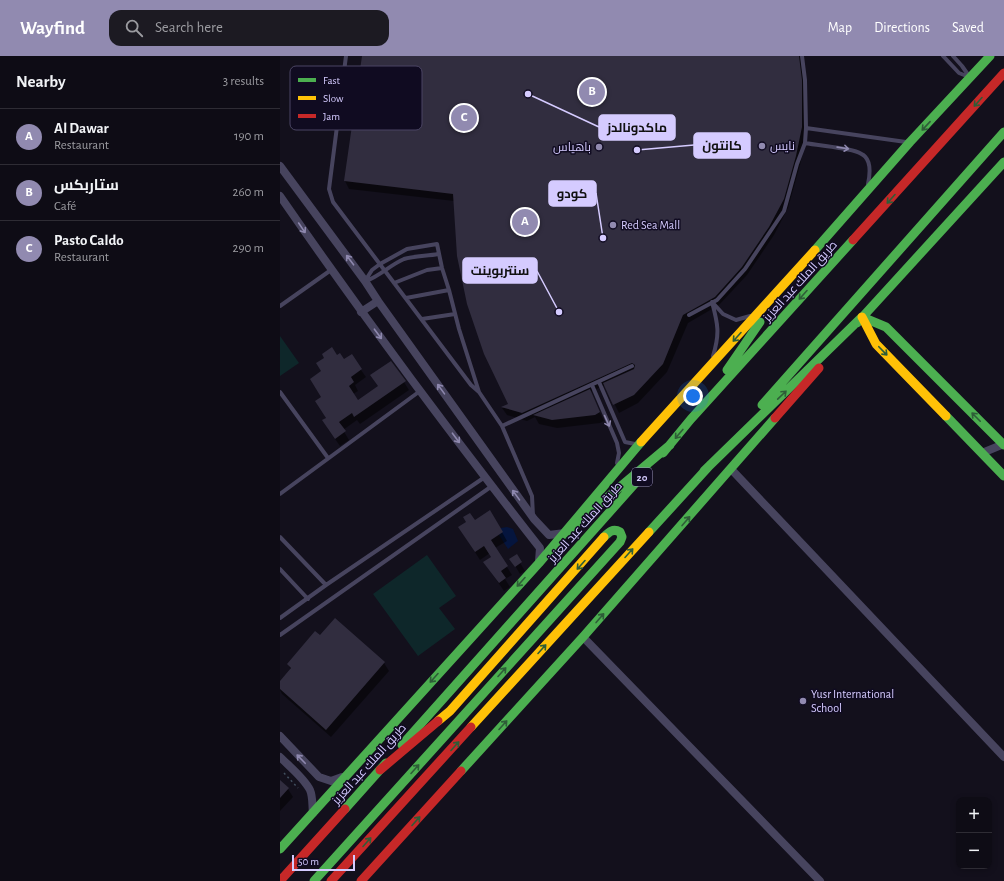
<!DOCTYPE html>
<meta charset="utf-8">
<style>
body{margin:0;font-family:"Alegreya Sans",Cairo,sans-serif;background:#1c1a22;color:#f1f3f6}
.controls{position:absolute;right:12px;bottom:12px;display:grid;overflow:hidden;border-radius:8px;box-shadow:0 2px 6px #0003}
.controls button{width:36px;height:36px;display:grid;place-items:center;padding:0;border:0;border-bottom:1px solid #2e2c34;background:#0e0c15;color:#f1f3f6;font:20px sans-serif}
.scale{position:absolute;left:12px;bottom:10px;width:63px;box-sizing:border-box;padding-left:4px;border:2px solid #d5cbff;border-top:0;font-size:11px;line-height:14px;white-space:nowrap;color:#d5cbff;-webkit-text-stroke:3px #100b21;paint-order:stroke}
.you{position:absolute;left:413px;top:340px;width:14px;height:14px;margin:-10px;border:3px solid #fff;border-radius:50%;background:#1a73e8;box-shadow:0 0 0 6px #1a73e833}
.badge{display:grid;place-items:center;width:26px;height:26px;border-radius:50%;background:#918ab0;color:#fff;font-size:13px;font-weight:700}
.pin{position:absolute;translate:-50% -50%;border:2px solid #fff;box-shadow:0 1px 4px #0006}
.list{margin:0;padding:0;list-style:none}
h2{display:flex;justify-content:space-between;align-items:center;height:52px;margin:0;padding:0 16px;font-size:17px}
h2 small{font-size:13px;font-weight:400;color:#9b9ba0}
.list li{display:grid;grid-template-columns:26px 1fr auto;gap:12px;align-items:center;box-sizing:border-box;height:56px;padding:0 16px;border-top:1px solid #2e2c34}
.list b{display:block;font-size:15px;white-space:nowrap}
.list p{margin:0;font-size:13px;white-space:nowrap;color:#9b9ba0}
.list em{font-size:13px;font-style:normal;color:#9b9ba0}
.icon{flex:none;width:22px;height:22px;fill:none;stroke:currentColor;stroke-width:2;stroke-linecap:round;stroke-linejoin:round}
.map{position:relative;flex:none;width:724px;height:825px;overflow:hidden}
header{display:flex;align-items:center;gap:24px;box-sizing:border-box;height:56px;padding:0 20px;background:#918ab0;color:#fff}
header strong{font-size:19px}
nav{display:flex;gap:22px;margin-inline-start:auto;font-size:14px}
.search{width:280px;height:36px;background:#1c1a22;display:flex;align-items:center;gap:10px;box-sizing:border-box;padding:0 14px;border-radius:12px;color:#9b9ba0;font-size:15px}
main{display:flex}
aside{flex:1;background:#0e0c15}
.map>svg:first-child{display:block}
.green{fill:#0e272a}
.water{fill:#05153e}
.shadow{fill:#0007}
.building{fill:#312d3f}
.lines{fill:none;stroke-linecap:round;stroke-linejoin:round}
.path{stroke:#414f5f;stroke-width:1.5;stroke-dasharray:2 3;stroke-linecap:butt}
.lane{stroke:#47445e;stroke-width:4}
.street{stroke:#47445e;stroke-width:8}
.fast{stroke:#4caf50;stroke-width:9}
.slow{stroke:#ffc107;stroke-width:9}
.jam{stroke:#c62828;stroke-width:9}
.oneway{stroke:#2e5d38}
.oneway2{stroke:#8e88ae}
.poi-dot{fill:#918ab0;stroke:#100b21;stroke-width:1.5}
.labels{text-anchor:middle;dominant-baseline:central;stroke-width:3;stroke-linejoin:round;paint-order:stroke}
.shield{fill:#100b21;stroke:#9a91bc;stroke-width:1}
.shield-label{font-size:11px;font-weight:bold;fill:#d5cbff}
.poi-label{font-size:12px;fill:#d5cbff;stroke:#100b21;text-anchor:start}
.street-label{font-size:12px;fill:#d5cbff;stroke:#100b21}
.key{fill:#100b21;stroke:#4b4564;stroke-width:1}
.key-label{font-size:11px;fill:#d5cbff}
.leader{fill:none;stroke:#d5cbff;stroke-width:1.5}
.callout-dot{fill:#d5cbff;stroke:#100b21;stroke-width:1.5}
.callout{fill:#d5cbff;stroke:#d5cbff;stroke-width:1.5}
.callout-label{font-size:13px;text-anchor:middle;font-weight:bold;fill:#111}
</style>
<header>
<strong>Wayfind</strong>
<div class="search"><svg class="icon" aria-label="search" viewBox="0 0 24 24"><circle cx="10" cy="10" r="6"/><path d="M15 15l6 6"/></svg>Search here</div>
<nav><a>Map</a><a>Directions</a><a>Saved</a></nav>
</header>
<main>
<aside>
<h2>Nearby<small>3 results</small></h2>
<ul class="list">
<li><span class="badge">A</span><div><b>Al Dawar</b><p>Restaurant</p></div><em>190 m</em></li>
<li><span class="badge">B</span><div><b>ستاربكس</b><p>Café</p></div><em>260 m</em></li>
<li><span class="badge">C</span><div><b>Pasto Caldo</b><p>Restaurant</p></div><em>290 m</em></li>
</ul>
</aside>
<div class="map">
<svg width="724" height="825" viewBox="0 0 724 825">
<rect width="100%" height="100%" fill="#13101c"/>
<path class="green" d="M0 280 19 307 0 320Z
M147 499 176 540 159 552 175 573 138 600 93 538Z"/>
<path class="water" d="M227 471 233 473 238 485 228 493 219 479 221 472Z"/>
<path class="shadow" d="M83 0H521L523 7 527 80 520 109 508 152 494 179 467 219 439 249 408 267 387 316 358 347 339 357 325 329 310 336 324 365 320 367 277 372 259 368 255 361 247 365 227 359 222 352 229 349 174 145 69 133 65 125Z
M57 300 81 314 86 321 75 329 78 335 73 338 78 345 99 331 111 306 129 334 80 368 77 364 63 374 69 384 60 390 48 373 42 341V316Z
M210 455 227 485 215 492 232 519 225 523 230 531 224 535 204 506 212 501 210 497 200 504 179 471 195 465Z
M236 500 245 515 240 518 231 503Z
M40 581 104 607 109 615 51 681 2 638 0 634V626L11 614 8 608Z
M0 726 8 733 13 741 0 755Z"/>
<path class="building" d="M82 0H519L522 24V71L516 100 504 143 489 171 462 211 435 241 403 259 383 308 354 339 333 349 323 327 354 313 355 309 352 307 242 357 221 351 228 348 204 298 187 248 177 200 173 138 64 125Z
M52 291 57 299 60 297 64 303 72 298 82 313 71 321 74 326 69 330 78 344 98 330 90 319 111 305 126 325 74 361 72 357 59 366 66 375 55 383 42 364 46 362 35 345 41 341 30 323 41 315 36 307 44 302 42 298Z
M310 333 320 356 315 359 272 364 253 359Z
M210 454 223 476 211 484 228 510 221 515 226 522 219 527 203 506 211 501 204 490 195 496 178 471 186 466 183 461 190 457 195 464Z
M237 498 242 506 235 511 229 503Z
M55 562 105 606 46 674 0 633V625L11 612 7 608 35 575 40 579Z
M0 724 9 732 0 742Z"/>
<g class="lines">
<path class="path" d="M4 717 18 732"/>
<path class="lane" d="M66 0 49 133 53 146 191 329 199 336
M663 0 679 17 689 21
M673 0 682 10 689 20
M526 72 626 86
M525 87C536 89 548 90 559 92 584 95 594 100 588 128
M85 225 92 214 100 208 127 193 157 188 162 212 169 234 179 273 199 336 222 370 252 440 253 460
M86 225C100 220 110 209 124 203 134 200 148 200 158 198
M114 227 147 214 162 212
M126 242 169 234
M432 246C438 268 440 278 433 300
M433 247 443 258 456 264 470 260
M0 250 51 214
M409 259 437 244 465 213 504 155 517 108 525 87 526 72 525 24 522 0
M142 263 175 258
M319 326 345 386 355 388
M312 329 337 387 339 397 337 407
M0 336 48 402
M222 370 352 310
M0 438 140 335
M0 481 46 529
M0 513 28 543
M0 562 46 529 205 421
M0 579 212 430"/>
<path class="street" d="M0 110 85 225 98 245 254 463 269 479 285 477
M0 140C83 260 170 377 260 492L259 505
M81 256 98 245
M702 397 724 388
M451 413 724 701
M303 581 540 825
M0 680 39 721 51 725 62 721
M0 701C10 711 24 722 30 734 33 741 32 749 33 757"/>
<path class="fast" d="M535 194 630 86 710 0
M582 261 606 271 724 389
M577 267 724 106
M447 314 480 266
M482 349 724 76
M666 360 724 420
M383 397 411 363 573 184
M424 415 582 261
M369 476 431 408
M285 477 390 389
M122 689 367 414
M181 715 303 581 495 362
M65 753 106 707
M0 793 259 507 361 386
M34 825 340 486 342 481 340 476C333 472 329 476 324 481"/>
<path class="slow" d="M582 261 596 288 666 360
M361 386 535 194
M158 665 170 655 324 481
M191 671 369 476"/>
<path class="jam" d="M573 184 724 17
M495 362 539 312
M100 714 158 665
M0 825 65 753
M51 825 191 671
M81 825 181 715"/>
</g>
<defs><path id="oneway-shaft" d="M-6 0H5M1.5-3L5.5 0L1.5 3" fill="none" stroke-width="1.6" stroke-linecap="round" stroke-linejoin="round"/></defs>
<g class="oneway">
<use href="#oneway-shaft" transform="translate(698 46) rotate(132)"/>
<use href="#oneway-shaft" transform="translate(646 70) rotate(133)"/>
<use href="#oneway-shaft" transform="translate(611 143) rotate(132)"/>
<use href="#oneway-shaft" transform="translate(523 239) rotate(132)"/>
<use href="#oneway-shaft" transform="translate(457 281) rotate(132)"/>
<use href="#oneway-shaft" transform="translate(603 295) rotate(46)"/>
<use href="#oneway-shaft" transform="translate(502 339) rotate(-44)"/>
<use href="#oneway-shaft" transform="translate(696 361) rotate(-135)"/>
<use href="#oneway-shaft" transform="translate(399 378) rotate(130)"/>
<use href="#oneway-shaft" transform="translate(406 465) rotate(-49)"/>
<use href="#oneway-shaft" transform="translate(349 497) rotate(-48)"/>
<use href="#oneway-shaft" transform="translate(301 509) rotate(132)"/>
<use href="#oneway-shaft" transform="translate(241 526) rotate(132)"/>
<use href="#oneway-shaft" transform="translate(320 562) rotate(-49)"/>
<use href="#oneway-shaft" transform="translate(262 593) rotate(-48)"/>
<use href="#oneway-shaft" transform="translate(222 616) rotate(-48)"/>
<use href="#oneway-shaft" transform="translate(154 622) rotate(132)"/>
<use href="#oneway-shaft" transform="translate(223 669) rotate(-48)"/>
<use href="#oneway-shaft" transform="translate(175 690) rotate(-48)"/>
<use href="#oneway-shaft" transform="translate(135 713) rotate(-48)"/>
<use href="#oneway-shaft" transform="translate(136 765) rotate(-48)"/>
<use href="#oneway-shaft" transform="translate(87 786) rotate(-48)"/>
</g>
<g class="oneway2">
<use href="#oneway-shaft" transform="translate(563 92) rotate(8)"/>
<use href="#oneway-shaft" transform="translate(22 172) rotate(56)"/>
<use href="#oneway-shaft" transform="translate(70 204) rotate(-127)"/>
<use href="#oneway-shaft" transform="translate(98 278) rotate(53)"/>
<use href="#oneway-shaft" transform="translate(161 333) rotate(-126)"/>
<use href="#oneway-shaft" transform="translate(327 365) rotate(66)"/>
<use href="#oneway-shaft" transform="translate(176 382) rotate(53)"/>
<use href="#oneway-shaft" transform="translate(236 439) rotate(-126)"/>
<use href="#oneway-shaft" transform="translate(21 703) rotate(-134)"/>
</g>
<g class="poi-dot">
<circle cx="482" cy="90" r="4"/>
<circle cx="319" cy="91" r="4"/>
<circle cx="333" cy="169" r="4"/>
<circle cx="523" cy="645" r="4"/>
</g>
<g class="labels">
<rect class="shield" x="352" y="412" width="20" height="18" rx="3"/>
<g class="shield-label">
<text x="362" y="421">20</text>
</g>
<g class="poi-label">
<text x="490" y="90">نايس</text>
<text x="311" y="91" text-anchor="end">باهياس</text>
<text x="341" y="169">Red Sea Mall</text>
<text x="531" y="638">Yusr International<tspan x="531" dy="14">School</tspan></text>
</g>
<g class="street-label">
<text transform="translate(520 225) rotate(-48)">طريق الملك عبد العزيز</text>
<text transform="translate(305 466) rotate(-48)">طريق الملك عبد العزيز</text>
<text transform="translate(89 708) rotate(-48)">طريق الملك عبد العزيز</text>
</g>
</g>
<rect x="10" y="10" width="132" height="64" rx="6" class="key"/>
<rect x="18" y="22" width="18" height="4" fill="#4caf50"/>
<rect x="18" y="40" width="18" height="4" fill="#ffc107"/>
<rect x="18" y="58" width="18" height="4" fill="#c62828"/>
<g class="key-label">
<text x="43" y="28">Fast</text>
<text x="43" y="46">Slow</text>
<text x="43" y="64">Jam</text>
</g>
<path class="leader" d="M248 38L319 71M357 94L414 89M323 182L316 137M279 256L257 215"/>
<g class="callout-dot">
<circle cx="248" cy="38" r="4"/>
<circle cx="357" cy="94" r="4"/>
<circle cx="323" cy="182" r="4"/>
<circle cx="279" cy="256" r="4"/>
</g>
<g class="callout">
<rect x="319" y="59" width="76" height="25" rx="4"/>
<rect x="414" y="77" width="56" height="25" rx="4"/>
<rect x="269" y="125" width="47" height="25" rx="4"/>
<rect x="183" y="202" width="74" height="25" rx="4"/>
</g>
<g class="callout-label">
<text x="357" y="76">ماكدونالدز</text>
<text x="442" y="94">كانتون</text>
<text x="292" y="142">كودو</text>
<text x="220" y="219">سنتربوينت</text>
</g>
</svg>
<div class="controls">
<button>+</button>
<button>−</button>
</div>
<div class="scale">50 m</div>
<div class="you"></div>
<div class="pin badge" style="left:245px;top:166px">A</div>
<div class="pin badge" style="left:312px;top:36px">B</div>
<div class="pin badge" style="left:184px;top:62px">C</div>
</div>
</main>
